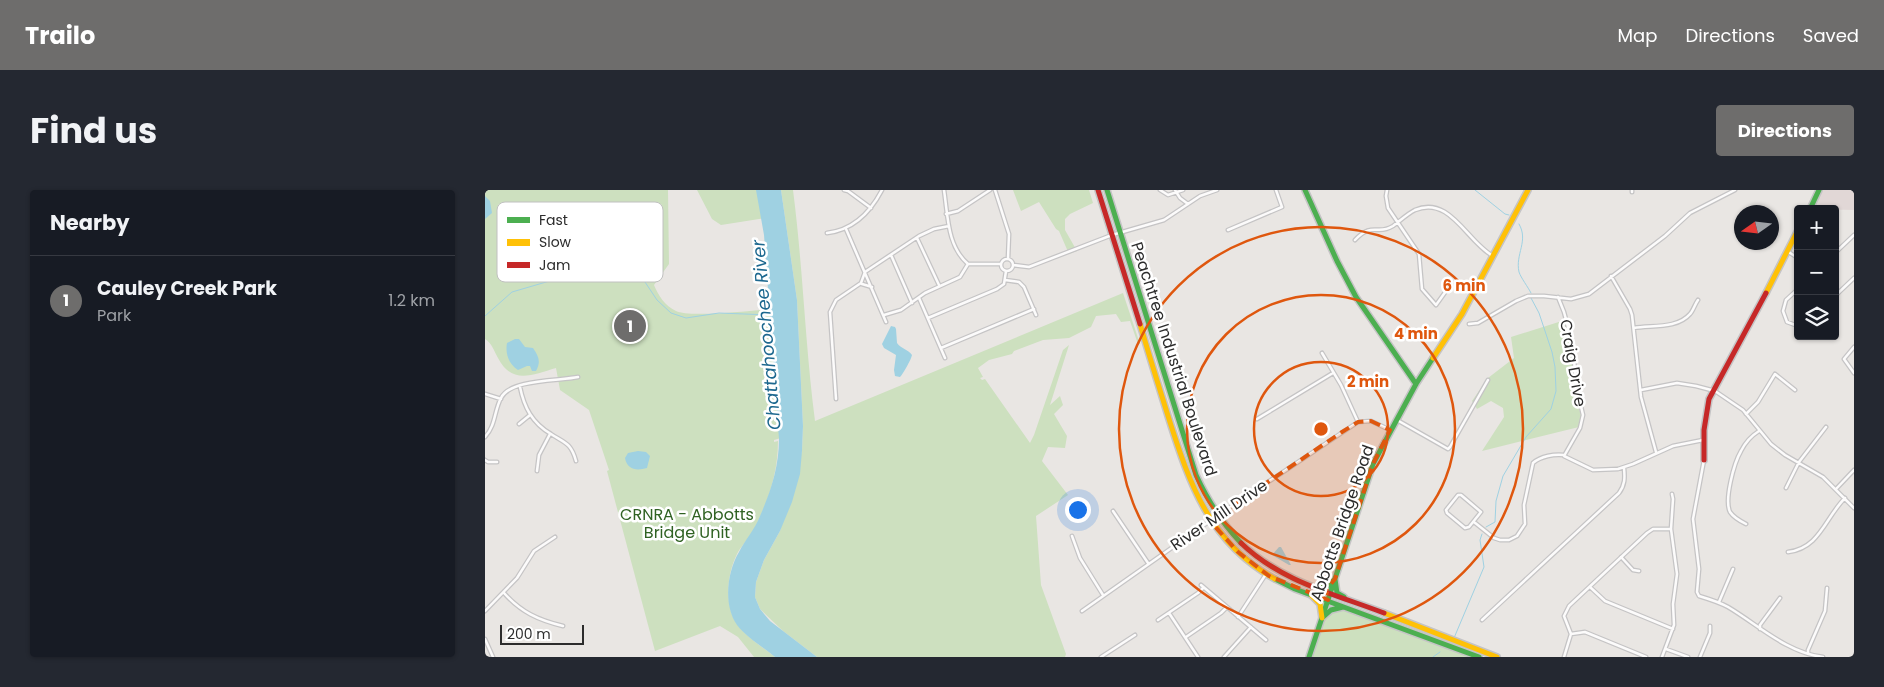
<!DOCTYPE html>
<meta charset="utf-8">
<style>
body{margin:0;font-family:Poppins,sans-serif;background:#242831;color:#f1f3f6}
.controls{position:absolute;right:15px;top:15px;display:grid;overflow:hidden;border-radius:5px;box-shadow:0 1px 4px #0004}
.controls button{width:45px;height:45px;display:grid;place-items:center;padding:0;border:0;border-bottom:1px solid #363941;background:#171b24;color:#f1f3f6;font:25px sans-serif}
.compass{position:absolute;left:1249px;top:15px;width:45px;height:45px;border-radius:50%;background:#171b24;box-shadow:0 1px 4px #0004;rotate:256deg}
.scale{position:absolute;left:15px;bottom:12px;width:84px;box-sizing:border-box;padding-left:5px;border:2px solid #2c2c2c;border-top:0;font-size:14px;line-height:18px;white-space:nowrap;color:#2c2c2c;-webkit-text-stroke:4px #fff;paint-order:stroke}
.you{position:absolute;left:592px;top:319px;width:18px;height:18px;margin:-12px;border:4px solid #fff;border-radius:50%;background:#1a73e8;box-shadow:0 0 0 8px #1a73e833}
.badge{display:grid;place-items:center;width:32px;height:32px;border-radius:50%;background:#6e6d6c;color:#fff;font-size:16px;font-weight:700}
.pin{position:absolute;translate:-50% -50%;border:2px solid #fff;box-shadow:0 1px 5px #0006}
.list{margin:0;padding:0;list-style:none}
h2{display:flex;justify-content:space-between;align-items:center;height:65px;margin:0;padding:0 20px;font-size:21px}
h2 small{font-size:16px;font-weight:400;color:#9ea1a6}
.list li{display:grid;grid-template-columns:32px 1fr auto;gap:15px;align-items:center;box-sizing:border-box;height:90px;padding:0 20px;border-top:1px solid #363941}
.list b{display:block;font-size:19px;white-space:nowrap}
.list p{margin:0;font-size:16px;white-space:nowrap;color:#9ea1a6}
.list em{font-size:16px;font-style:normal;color:#9ea1a6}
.icon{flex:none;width:28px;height:28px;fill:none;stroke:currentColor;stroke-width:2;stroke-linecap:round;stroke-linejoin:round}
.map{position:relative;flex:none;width:1369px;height:467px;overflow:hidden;border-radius:5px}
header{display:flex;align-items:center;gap:30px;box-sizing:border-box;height:70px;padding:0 25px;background:#6e6d6c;color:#fff}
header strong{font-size:24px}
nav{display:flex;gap:28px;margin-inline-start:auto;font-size:18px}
.intro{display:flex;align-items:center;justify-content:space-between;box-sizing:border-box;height:120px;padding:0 30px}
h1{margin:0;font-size:35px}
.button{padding:12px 22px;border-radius:5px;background:#6e6d6c;color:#fff;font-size:18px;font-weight:700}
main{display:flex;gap:30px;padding:0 30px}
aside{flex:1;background:#171b24;border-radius:5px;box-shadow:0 1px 4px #0004}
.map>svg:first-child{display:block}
.medical{fill:#e1d7d6}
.green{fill:#cde0bf}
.water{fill:#9fd1e2}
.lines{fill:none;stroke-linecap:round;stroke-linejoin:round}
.stream{stroke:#9fd1e2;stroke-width:1}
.street-casing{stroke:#c5c4c5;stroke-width:5}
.fast-casing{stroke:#c5c4c5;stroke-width:8}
.slow-casing{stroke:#c5c4c5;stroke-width:8}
.jam-casing{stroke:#c5c4c5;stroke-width:8}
.street{stroke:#fcfbfb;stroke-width:2.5}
.fast{stroke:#4caf50;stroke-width:5}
.slow{stroke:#ffc107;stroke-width:5}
.jam{stroke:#c62828;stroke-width:5}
.marked{fill:#df570e;fill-opacity:0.2;stroke:#df570e;stroke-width:4;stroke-dasharray:10 6;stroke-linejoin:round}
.ring{fill:none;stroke:#df570e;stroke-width:2.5}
.labels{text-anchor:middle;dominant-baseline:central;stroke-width:5;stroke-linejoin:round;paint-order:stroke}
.street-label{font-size:16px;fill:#2c2c2c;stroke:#fff}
.park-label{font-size:16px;fill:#306223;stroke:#fff}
.water-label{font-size:18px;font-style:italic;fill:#1d688f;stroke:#fff}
.key{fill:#fff;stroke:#c0c0c0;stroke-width:1}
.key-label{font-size:14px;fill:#2c2c2c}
.centre{fill:#df570e;stroke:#fff;stroke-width:2.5}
.ring-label{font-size:15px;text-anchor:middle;font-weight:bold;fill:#df570e;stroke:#fff;stroke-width:5;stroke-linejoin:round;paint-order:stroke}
</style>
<header>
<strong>Trailo</strong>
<nav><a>Map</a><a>Directions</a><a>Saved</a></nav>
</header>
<div class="intro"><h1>Find us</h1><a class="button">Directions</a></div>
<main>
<aside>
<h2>Nearby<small></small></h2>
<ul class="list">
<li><span class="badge">1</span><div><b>Cauley Creek Park</b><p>Park</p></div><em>1.2 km</em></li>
</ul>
</aside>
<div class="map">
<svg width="1369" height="467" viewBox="0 0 1369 467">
<rect width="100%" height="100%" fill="#e9e6e3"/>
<path class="medical" d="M1338 0H1369V20L1329 19Z"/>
<path class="green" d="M0 0H183L184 74 169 95C173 105 180 116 191 121 205 128 269 120 288 119L296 248 289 250V252L293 251C293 278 286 304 274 329 272 333 270 338 268 342 263 350 256 356 252 364 242 384 239 415 252 434 261 447 278 457 290 467H269L253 447 235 436 170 461 122 281 124 280 104 220 75 200 71 178C47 185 27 195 13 168 9 161 7 153 0 149Z
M212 0H274L280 28 236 35 227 29Z
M296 0H308C318 77 320 154 330 231L638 103 655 154H653L645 131 636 132 631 124 611 126 606 137 584 148 558 150 529 161 527 164 504 170 493 178 498 187 495 188 497 190 500 189 545 253 549 245 578 160 584 155 565 215 575 206 578 215 569 224 582 246 580 258 563 257 557 271 583 305 551 326 556 395 581 464 580 467H332L298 441 275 419 270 407 271 392 279 370 295 341 317 261 318 236 312 110Z
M528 0H604L608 13 585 24 580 29V40L592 61 584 64 574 41 571 39 554 12 536 21Z
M1080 130 1087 160V190L1096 226 1094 237 997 261 1019 227 1018 218 1006 211 992 219 987 211 1003 188 1029 168 1026 147Z
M844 409 965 452 995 467H823Z"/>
<path class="water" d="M271 0H296L312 110 318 236 317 261 315 284 307 312 295 341 279 370 271 392 270 407 275 419 285 431 332 467H290C278 457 261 447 252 435 238 415 242 382 254 362 260 350 270 339 275 326 286 301 294 276 294 249L279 45Z
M0 6 5 11 7 23 0 29Z
M406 136 410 137 411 139 412 153C416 159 423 159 427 165 426 170 418 184 415 187L410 186 409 180 411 165 399 158 397 154Z
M30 149H34L40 157 48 158C54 167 56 172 51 181H47L45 176H42L33 180C24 174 20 164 22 153Z
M153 261 161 262 165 266 162 278C152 281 142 280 140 268L143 263Z
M794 357H796L806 375H804L787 365Z"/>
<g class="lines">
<path class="stream" d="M990 0 1020 24 1024 25
M1034 34C1044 51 1030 64 1034 82 1036 88 1043 97 1046 103
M0 126 27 102 68 90 81 82H102L141 72 152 80 172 110 186 123 201 128 234 123 285 125
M1001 337 1010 332 1011 311 1018 286 1041 247 1066 219 1071 201 1070 177 1067 162 1054 123 1046 108
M969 448 999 377 995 350 997 344
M948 467 955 462"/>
<g class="street-casing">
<path id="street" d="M359 0 363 1 386 18
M459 0C463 26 462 56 483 74H516
M510 0 524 44 523 69
M675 0 683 5 698 0
M690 0 695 8 703 14
M902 0 901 6 903 18 934 64 937 99 951 115 961 101
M1147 0V2
M461 24 473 21 505 0
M361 39 401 132
M743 40 797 17 791 0
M342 43C368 40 385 23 397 0
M432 48 454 95
M870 50C888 31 892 46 908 36 915 31 922 24 930 20 965 5 982 52 1008 66
M1302 61 1313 68
M1350 63 1369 45
M406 65 427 113
M516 75a6 6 0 1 1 12 0a6 6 0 1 1-12 0Z
M528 75 544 77 627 45 679 30 715 6 732 0
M1126 86 1145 119 1147 125 1156 207 1171 262
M520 90 534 92 539 97 551 125
M377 94 387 97
M1313 99 1301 110 1298 121 1302 132 1313 136
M1350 106 1369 88
M1073 107 1079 122 1087 152 1092 199 1098 225 1095 238 1079 266 1108 280 1133 279 1148 274 1188 256 1218 250
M434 108 460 168
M399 125 416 120 440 103 475 87 483 74
M443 128 512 99 519 94 521 81
M984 134 993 133 1031 111 1043 106H1059L1086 109 1104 104 1180 46 1205 23 1250 0
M1149 138C1167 135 1192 139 1205 124 1208 121 1210 114 1213 110
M1369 157 1359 169 1369 183
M456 158 549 119
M837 163 856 195 873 232
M35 197C39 217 47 233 66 244 80 253 86 253 91 271
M1156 200 1192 193 1211 196 1230 201 1258 220 1286 254 1300 265 1338 287 1369 318
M0 204 16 209
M351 209 345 122 351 110 376 93 380 82 434 46 449 39 464 36
M1261 224 1273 212 1290 184 1310 200
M772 229 848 183
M912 230 963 259 965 257 1003 190
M34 234 45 225
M0 247C11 235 9 221 16 208 25 189 74 191 93 187
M0 270 3 272H12
M1219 270 1208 329 1214 379 1212 402 1214 406C1224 409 1234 412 1243 417 1272 434 1302 463 1338 467
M52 281 54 265 65 244
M1301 298 1314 272 1341 237
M1351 299 1369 280
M973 305H976L996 322 984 337 980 338 962 323 961 320Z
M628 321 663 373
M989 332 1009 348 1015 350H1024L1032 346 1040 334 1039 315 1048 273C1056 266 1069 264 1079 265
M1261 334C1255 331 1249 328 1245 322 1239 310 1249 273 1256 261 1260 253 1266 246 1274 241
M587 346 595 368 618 405
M1303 362C1335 358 1340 328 1360 308
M1136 367 1148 380 1154 381
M716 395 781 450
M1105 397 1120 411 1188 439
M19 403C36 422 53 430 78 436
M1234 412 1248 379
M0 421 32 388 49 361 70 347
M597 421 732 326 873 232 886 231 905 240
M684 423 713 467
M753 427 781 384
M673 430 713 403 718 398
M997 430 1134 303C1140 295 1140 288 1139 278
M1275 439V435L1295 408
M1086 444 1100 442 1161 467
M701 447 736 423 742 417
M0 449 8 467
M1181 459 1203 467
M1323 463V460L1340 421 1342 398
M616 467 650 445
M739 467 766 437
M1079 467 1086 444 1079 426 1084 416 1162 343 1168 339H1186
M1177 467 1189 435 1188 414 1192 384 1186 339 1188 309 1187 304
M1215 467 1225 443V436"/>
</g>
<g class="fast-casing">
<path id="fast" d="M622 0 711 285C723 311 737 333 756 353
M820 0 852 71 871 107 931 194
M1325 19 1334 0
M790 389 810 399 994 467
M850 389 852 403 859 407
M834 398 844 395 850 389
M837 428 846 420 858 417
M824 467 888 274 931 194 948 168"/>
</g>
<g class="slow-casing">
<path id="slow" d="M1281 103 1313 40
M655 134C664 165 674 197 684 229 705 295 725 353 790 389
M948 168 977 124 1043 0
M827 406 835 414 837 428
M899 423 1012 467"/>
</g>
<g class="jam-casing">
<path id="jam" d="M613 0 655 134
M1219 270V240L1224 209 1281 103
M756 353C795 391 849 404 899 423"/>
</g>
<use href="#street" class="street"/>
<use href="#fast" class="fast"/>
<use href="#slow" class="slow"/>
<use href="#jam" class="jam"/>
</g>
<path class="marked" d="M886 231 905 240 888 274 850 389 839 402 845 404 843 410 784 386 753 362 725 331 857 242 873 232Z"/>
<g class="ring">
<circle cx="836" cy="239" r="67"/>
<circle cx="836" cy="239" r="134"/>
<circle cx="836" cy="239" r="202"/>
</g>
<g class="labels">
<g class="street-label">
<text transform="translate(689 169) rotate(72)">Peachtree Industrial Boulevard</text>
<text transform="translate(1088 173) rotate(80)">Craig Drive</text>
<text transform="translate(734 325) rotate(-34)">River Mill Drive</text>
<text transform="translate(857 333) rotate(-71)">Abbotts Bridge Road</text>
</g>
<g class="park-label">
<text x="202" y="324">CRNRA - Abbotts<tspan x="202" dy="18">Bridge Unit</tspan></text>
</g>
<g class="water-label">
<text transform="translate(281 145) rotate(-95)">Chattahoochee River</text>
</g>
</g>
<rect x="12" y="12" width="166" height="80" rx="8" class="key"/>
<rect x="22" y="27" width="23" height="6" fill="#4caf50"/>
<rect x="22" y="49" width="23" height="7" fill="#ffc107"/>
<rect x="22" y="72" width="23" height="6" fill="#c62828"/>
<g class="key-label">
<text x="54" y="35">Fast</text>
<text x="54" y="57">Slow</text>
<text x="54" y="80">Jam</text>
</g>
<circle cx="836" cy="239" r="8" class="centre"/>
<g class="ring-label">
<text x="979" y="101">6 min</text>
<text x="931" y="149">4 min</text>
<text x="883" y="197">2 min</text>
</g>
</svg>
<div class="controls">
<button>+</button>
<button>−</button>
<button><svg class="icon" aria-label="layers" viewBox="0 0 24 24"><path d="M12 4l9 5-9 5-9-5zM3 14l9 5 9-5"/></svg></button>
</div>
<svg class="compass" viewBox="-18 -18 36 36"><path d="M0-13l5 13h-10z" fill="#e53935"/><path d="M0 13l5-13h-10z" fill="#9ea1a6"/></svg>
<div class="scale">200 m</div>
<div class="you"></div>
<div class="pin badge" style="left:145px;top:136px">1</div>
</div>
</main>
